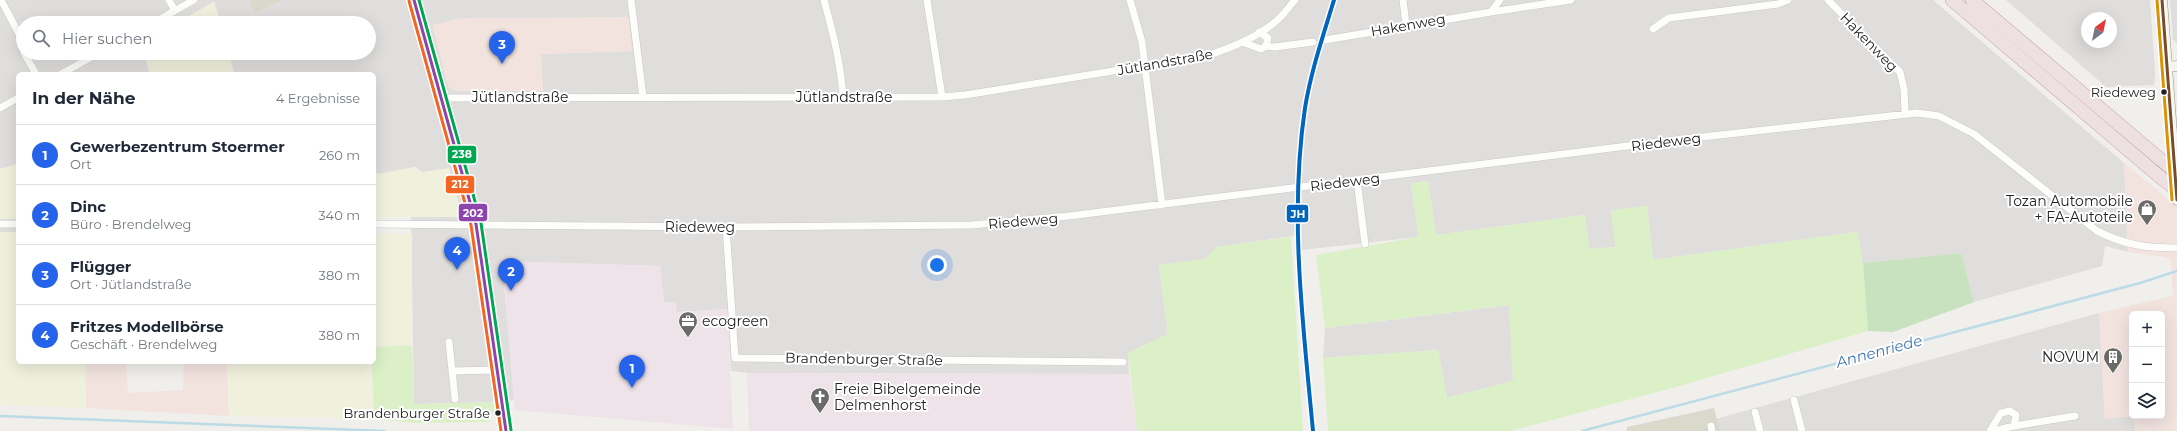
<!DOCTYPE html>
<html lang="de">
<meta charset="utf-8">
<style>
body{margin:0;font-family:Montserrat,sans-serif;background:#f2f2f3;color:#1f2937}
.controls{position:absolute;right:12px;bottom:12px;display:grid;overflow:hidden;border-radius:6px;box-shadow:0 4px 16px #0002}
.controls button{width:36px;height:36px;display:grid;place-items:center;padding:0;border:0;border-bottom:1px solid #e0e1e3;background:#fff;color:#1f2937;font:20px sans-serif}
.compass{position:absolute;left:2081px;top:12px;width:36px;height:36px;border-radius:50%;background:#fff;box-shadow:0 4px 16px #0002;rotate:33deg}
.you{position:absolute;left:937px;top:265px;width:14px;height:14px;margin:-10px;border:3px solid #fff;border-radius:50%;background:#1a73e8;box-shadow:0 0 0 6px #1a73e833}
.badge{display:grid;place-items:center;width:26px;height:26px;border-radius:50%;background:#2563eb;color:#fff;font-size:13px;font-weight:700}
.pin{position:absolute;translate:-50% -33px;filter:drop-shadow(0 1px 2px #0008)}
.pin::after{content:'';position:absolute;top:21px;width:14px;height:12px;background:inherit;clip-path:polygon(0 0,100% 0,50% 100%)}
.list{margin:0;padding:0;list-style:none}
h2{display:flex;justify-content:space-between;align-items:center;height:52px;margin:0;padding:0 16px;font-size:17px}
h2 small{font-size:13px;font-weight:400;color:#747a83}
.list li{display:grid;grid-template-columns:26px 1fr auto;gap:12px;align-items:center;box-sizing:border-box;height:60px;padding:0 16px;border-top:1px solid #e0e1e3}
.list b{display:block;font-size:15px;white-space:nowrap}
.list p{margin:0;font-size:13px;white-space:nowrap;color:#747a83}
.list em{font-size:13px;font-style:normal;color:#747a83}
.icon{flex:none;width:22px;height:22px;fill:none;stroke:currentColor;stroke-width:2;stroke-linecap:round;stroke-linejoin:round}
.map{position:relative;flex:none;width:2177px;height:431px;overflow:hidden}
.search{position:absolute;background:#fff;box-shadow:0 4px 16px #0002;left:16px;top:16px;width:360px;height:44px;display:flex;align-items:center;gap:10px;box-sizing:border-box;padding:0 14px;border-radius:22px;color:#747a83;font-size:15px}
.panel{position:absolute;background:#fff;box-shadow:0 4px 16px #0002;left:16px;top:72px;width:360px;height:292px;border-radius:6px}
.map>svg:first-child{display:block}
.residential{fill:#dfdedc;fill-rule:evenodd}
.commercial{fill:#f2e3df;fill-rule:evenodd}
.industrial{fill:#eee3e9}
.construction{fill:#d9dacc}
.farmland{fill:#eff1dd}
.grass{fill:#dbf0c7}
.forest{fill:#c8e1be}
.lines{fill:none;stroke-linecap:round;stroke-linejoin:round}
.stream{stroke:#bcdbe6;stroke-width:2.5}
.minor-casing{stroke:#c9c8c7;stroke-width:8}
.secondary-casing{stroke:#989b81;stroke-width:11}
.motorway-casing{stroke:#c89faa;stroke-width:14}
.minor{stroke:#fdfdfc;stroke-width:7}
.secondary{stroke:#f4f5ec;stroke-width:10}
.motorway{stroke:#ede0e1;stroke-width:13}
.motorway-bridge-casing{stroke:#c89faa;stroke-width:14;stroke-linecap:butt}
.motorway-bridge{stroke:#ede0e1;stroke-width:13}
.bus-1-casing{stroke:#fff;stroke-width:6}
.bus-2-casing{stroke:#fff;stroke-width:6}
.bus-3-casing{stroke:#fff;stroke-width:6}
.bus-4-casing{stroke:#fff;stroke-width:6}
.bus-5-casing{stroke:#fff;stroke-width:6}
.bus-1{stroke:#8e44ad;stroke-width:3}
.bus-2{stroke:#f26522;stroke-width:3}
.bus-3{stroke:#00a651;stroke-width:3}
.bus-4{stroke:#7a4b2a;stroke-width:3}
.bus-5{stroke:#d79205;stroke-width:3}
.rail-1-casing{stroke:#fff;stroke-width:7}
.rail-1{stroke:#0065bd;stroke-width:4}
.bus-dot{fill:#222;stroke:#fff;stroke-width:1.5}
.labels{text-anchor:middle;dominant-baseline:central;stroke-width:4;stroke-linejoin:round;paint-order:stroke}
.bus-label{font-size:13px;fill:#222;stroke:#fff;text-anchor:end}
.street-label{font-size:14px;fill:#222;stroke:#fff}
.poi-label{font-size:14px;fill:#222;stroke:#fff;text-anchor:end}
.water-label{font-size:15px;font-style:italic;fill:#4075b3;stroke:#fff}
.line-badge{stroke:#fff;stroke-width:1.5}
.badge-label{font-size:11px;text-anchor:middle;font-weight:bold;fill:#fff}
</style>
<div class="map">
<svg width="2177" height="431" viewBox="0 0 2177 431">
<rect width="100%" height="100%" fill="#f0efeb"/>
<path class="residential" d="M0 0H1933L2124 163 2128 252 2105 246 2102 266 1974 302 1961 253 1863 263 1857 232 1653 260 1647 206 1615 247 1589 249 1585 215 1436 235 1428 181 1411 183 1419 237 1301 250 1299 235 1217 247 1205 259 1159 265 1168 334 1128 353 1129 374 747 373 731 371 727 309 677 312 664 302 660 266 502 261 514 400 497 402 414 404 411 217H463L422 172 415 167 377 174 374 161V74H234L229 53H369V23H221L214 2 176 23H23V53H144L150 74H18V164L0 169ZM628 17 632 51 541 54 543 91H456L448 86Z
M2006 0H2150L2155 74 2154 85 2106 87ZM2087 18H2111V42H2087Z
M2170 0H2177V43L2173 40Z
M0 217 1 219H18V232H0Z
M1510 305 1513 381 1447 398 1438 350 1323 358 1325 328Z
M2099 313 2105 418 2134 416 2135 431H1715L1712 420Z"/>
<path class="commercial" d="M628 17 632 51 541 54 543 91H455L448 86 432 25 460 18Z
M2124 163 2177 206V431H2135L2133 416 2105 419 2099 313 2173 296 2171 260 2164 257 2128 252ZM2132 314H2162V416H2132Z
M85 362H126L128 393 183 390 184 362H227L229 416 86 408Z"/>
<path class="industrial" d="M502 261 660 266 664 302H676L677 312 727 309 733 429 515 410Z
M747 373 1129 374 1137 431H749Z"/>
<path class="construction" d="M249 0H283L254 13Z
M1714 408 1720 431H1627V427Z"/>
<path class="farmland" d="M214 2 221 23H176Z
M144 53H229L234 74H150Z
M18 164V219H0V169Z
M415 167 422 172 449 168 463 217H374V175Z
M0 232H18V362H85L86 408 0 405Z
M374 234H412V345L374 347Z
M227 362H372L374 419 229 416Z"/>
<path class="grass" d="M1428 181 1436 235 1585 215 1589 249 1615 247 1611 210 1647 206 1653 260 1857 232 1863 263 1868 331 1676 387 1511 431H1328L1323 358 1438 350 1447 398 1513 381 1509 305 1325 328 1316 255 1418 237 1411 183Z
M1291 237 1303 431H1137L1128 353 1168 334 1159 265 1205 259 1216 247Z
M412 345 414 404 497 402 489 422 417 423 374 419 372 362H374V347Z"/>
<path class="forest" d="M1961 253 1974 302 1893 332 1868 331 1863 263Z"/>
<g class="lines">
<path class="stream" d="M0 416 385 431
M1582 431 2140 283 2177 271"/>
<g class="minor-casing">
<path id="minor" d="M1 0 19 34 23 49
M169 0 175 11
M414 0 476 224 506 431
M631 0 643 97
M824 0C833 33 841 64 843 98
M927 0 942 97
M1130 0 1142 42 1162 205
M1403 0 1406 25
M1828 0 1900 72 1904 89 1905 113
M1491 12 1571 0
M153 23 194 0
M1653 29 1669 18 1778 4 1788 0
M1325 40 1491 12 1500 0
M1242 42 1261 49 1266 46 1268 38 1259 32
M1266 46 1275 47 1313 42
M24 53 36 74
M61 74 99 53
M440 98 942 97 965 95 1206 56C1231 48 1268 33 1285 12 1289 8 1291 4 1295 0
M0 108 18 98
M1357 180 1365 244
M0 224H18
M374 224 726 227 972 225 1069 216 1667 141 1917 113 1939 116 1974 134 2097 231C2125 245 2146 248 2177 248
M726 227 735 358 1123 362
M449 342 455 399
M452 371 497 370
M1794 400 1802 431
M1755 412 1760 431
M1711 426 1712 431
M2014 426 2075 416
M1990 431 2001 413 2010 411 2016 415 2014 426 1994 431"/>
</g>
<g class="secondary-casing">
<path id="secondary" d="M2162 0 2177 200
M2167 67 2177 66"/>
</g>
<g class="motorway-casing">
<path id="motorway" d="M1952 0 2160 177
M1972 0 2160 159"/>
</g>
<use href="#minor" class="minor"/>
<use href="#secondary" class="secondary"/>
<use href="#motorway" class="motorway"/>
<g class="motorway-bridge-casing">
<path id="motorway-bridge" d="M2160 159 2177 173
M2160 177 2177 190"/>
</g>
<use href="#motorway-bridge" class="motorway-bridge"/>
<g class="bus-1-casing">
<path id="bus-1" d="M414 0 476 224 506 431"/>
</g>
<g class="bus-2-casing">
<path id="bus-2" d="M409 1 471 225 501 431"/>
</g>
<g class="bus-3-casing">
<path id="bus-3" d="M419 0 481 223 511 430"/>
</g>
<g class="bus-4-casing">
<path id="bus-4" d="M2162 0 2177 200"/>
</g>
<g class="bus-5-casing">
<path id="bus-5" d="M2157 0 2172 200"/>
</g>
<use href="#bus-1" class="bus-1"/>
<use href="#bus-2" class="bus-2"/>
<use href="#bus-3" class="bus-3"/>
<use href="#bus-4" class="bus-4"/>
<use href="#bus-5" class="bus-5"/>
<g class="rail-1-casing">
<path id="rail-1" d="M1313 431C1303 324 1289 215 1305 108 1311 71 1323 36 1334 0"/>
</g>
<use href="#rail-1" class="rail-1"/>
</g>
<defs>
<g id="shop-pin" transform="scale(1)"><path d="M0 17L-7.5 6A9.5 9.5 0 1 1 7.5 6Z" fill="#6a6a68" stroke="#fff"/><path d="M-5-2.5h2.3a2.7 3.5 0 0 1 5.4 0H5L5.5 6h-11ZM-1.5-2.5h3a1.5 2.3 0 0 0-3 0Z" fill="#fff"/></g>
<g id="office-pin" transform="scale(1)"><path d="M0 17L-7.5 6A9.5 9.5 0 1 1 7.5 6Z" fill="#6a6a68" stroke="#fff"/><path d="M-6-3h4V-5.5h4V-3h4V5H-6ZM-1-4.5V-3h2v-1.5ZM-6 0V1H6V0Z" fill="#fff"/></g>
<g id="building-pin" transform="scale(1)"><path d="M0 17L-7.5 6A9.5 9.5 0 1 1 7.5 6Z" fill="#6a6a68" stroke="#fff"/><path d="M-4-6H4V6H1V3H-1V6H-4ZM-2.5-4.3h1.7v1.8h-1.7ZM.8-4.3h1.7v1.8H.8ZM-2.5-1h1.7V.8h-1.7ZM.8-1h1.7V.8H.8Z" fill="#fff"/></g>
<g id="church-pin" transform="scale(1)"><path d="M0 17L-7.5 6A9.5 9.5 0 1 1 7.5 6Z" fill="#6a6a68" stroke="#fff"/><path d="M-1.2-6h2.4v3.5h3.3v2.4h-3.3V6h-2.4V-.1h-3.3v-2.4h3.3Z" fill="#fff"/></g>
</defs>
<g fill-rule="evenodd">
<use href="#shop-pin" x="2147" y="209"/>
<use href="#office-pin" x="688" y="321"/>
<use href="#building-pin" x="2113" y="357"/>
<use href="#church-pin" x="820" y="397"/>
</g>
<g class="bus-dot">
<circle cx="2164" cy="92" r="3.5"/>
<circle cx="498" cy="413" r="3.5"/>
</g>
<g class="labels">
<g class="bus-label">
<text x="2156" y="92">Riedeweg</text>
<text x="490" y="413">Brandenburger Straße</text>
</g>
<g class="street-label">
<text transform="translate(1408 25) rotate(-10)">Hakenweg</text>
<text transform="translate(1869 42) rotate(46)">Hakenweg</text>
<text transform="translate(1165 62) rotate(-10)">Jütlandstraße</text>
<text x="520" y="97">Jütlandstraße</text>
<text x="844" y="97">Jütlandstraße</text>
<text transform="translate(1666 142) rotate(-7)">Riedeweg</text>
<text transform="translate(1345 182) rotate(-7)">Riedeweg</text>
<text transform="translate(1023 221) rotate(-5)">Riedeweg</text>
<text x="700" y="227">Riedeweg</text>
<text transform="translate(864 359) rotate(1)">Brandenburger Straße</text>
</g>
<g class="poi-label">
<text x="2133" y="201">Tozan Automobile<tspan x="2133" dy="16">+ FA-Autoteile</tspan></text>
<text x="702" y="321" text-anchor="start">ecogreen</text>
<text x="2099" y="357">NOVUM</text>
<text x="834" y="389" text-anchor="start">Freie Bibelgemeinde<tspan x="834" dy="16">Delmenhorst</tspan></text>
</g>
<g class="water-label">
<text transform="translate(1879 351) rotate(-15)">Annenriede</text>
</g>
</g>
<g class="line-badge">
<rect x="447" y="145" width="30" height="19" rx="4" fill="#00a651"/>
<rect x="445" y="175" width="30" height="19" rx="4" fill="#f26522"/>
<rect x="458" y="203" width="30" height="19" rx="4" fill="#8e44ad"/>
<rect x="1286" y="204" width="23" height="19" rx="4" fill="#0065bd"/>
</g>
<g class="badge-label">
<text x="462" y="158">238</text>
<text x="460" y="188">212</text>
<text x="473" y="217">202</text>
<text x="1298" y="218">JH</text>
</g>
</svg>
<div class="controls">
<button>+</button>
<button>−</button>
<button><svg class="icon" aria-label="layers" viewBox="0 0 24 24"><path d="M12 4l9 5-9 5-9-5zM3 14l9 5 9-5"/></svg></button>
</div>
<svg class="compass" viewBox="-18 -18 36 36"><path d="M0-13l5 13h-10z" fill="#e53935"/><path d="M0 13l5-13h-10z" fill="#747a83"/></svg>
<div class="you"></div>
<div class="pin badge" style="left:632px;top:388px">1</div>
<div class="pin badge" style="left:511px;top:291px">2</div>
<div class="pin badge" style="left:502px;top:64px">3</div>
<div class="pin badge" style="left:457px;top:270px">4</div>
<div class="search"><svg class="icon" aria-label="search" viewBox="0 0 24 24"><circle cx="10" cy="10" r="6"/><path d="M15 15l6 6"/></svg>Hier suchen</div>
<section class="panel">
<h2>In der Nähe<small>4 Ergebnisse</small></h2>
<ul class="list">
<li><span class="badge">1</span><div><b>Gewerbezentrum Stoermer</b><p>Ort</p></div><em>260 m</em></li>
<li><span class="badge">2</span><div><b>Dinc</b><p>Büro · Brendelweg</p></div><em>340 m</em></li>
<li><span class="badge">3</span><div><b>Flügger</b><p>Ort · Jütlandstraße</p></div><em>380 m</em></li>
<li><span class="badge">4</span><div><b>Fritzes Modellbörse</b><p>Geschäft · Brendelweg</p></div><em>380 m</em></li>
</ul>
</section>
</div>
